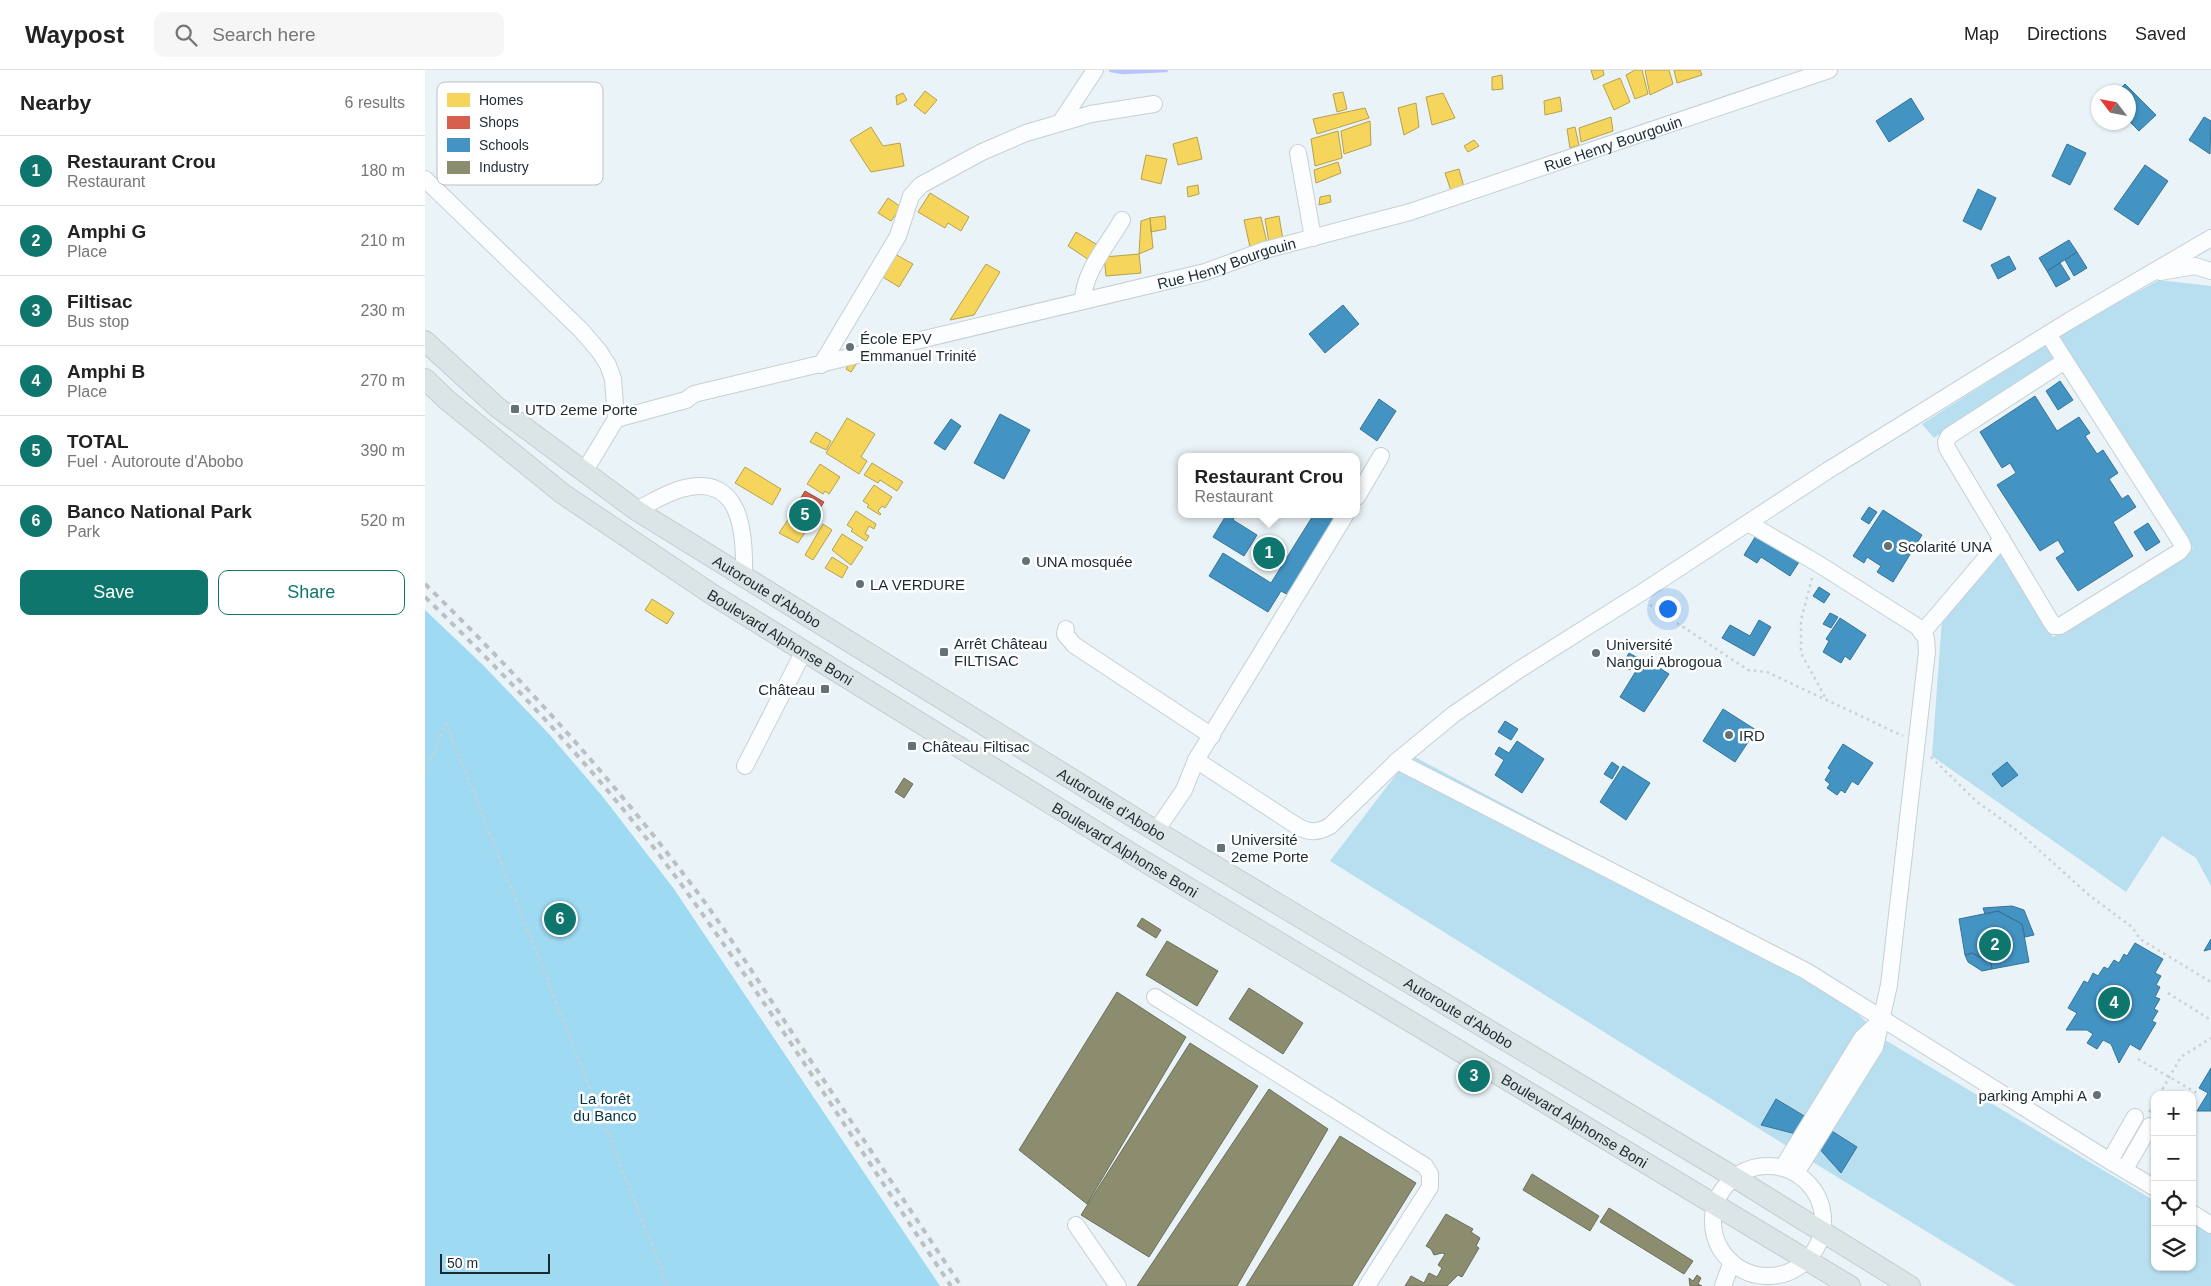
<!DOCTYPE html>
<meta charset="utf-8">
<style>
body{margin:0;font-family:Arial,sans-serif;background:#f6f6f6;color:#222}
.controls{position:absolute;right:15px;bottom:15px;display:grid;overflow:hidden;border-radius:10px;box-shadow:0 1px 4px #0004}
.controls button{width:45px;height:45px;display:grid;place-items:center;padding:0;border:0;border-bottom:1px solid #e0e0e0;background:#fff;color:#222;font:25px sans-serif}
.compass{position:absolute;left:1666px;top:15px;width:45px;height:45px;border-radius:50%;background:#fff;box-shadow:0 1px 4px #0004;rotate:302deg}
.scale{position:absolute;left:15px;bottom:12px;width:110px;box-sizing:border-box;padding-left:5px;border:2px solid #1c2b32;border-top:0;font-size:14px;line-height:18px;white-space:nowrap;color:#1c2b32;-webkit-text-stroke:4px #fff;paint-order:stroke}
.you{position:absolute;left:1242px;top:538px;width:18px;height:18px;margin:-12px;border:4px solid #fff;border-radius:50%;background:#1a73e8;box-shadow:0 0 0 8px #1a73e833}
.badge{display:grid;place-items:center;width:32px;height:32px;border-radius:50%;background:#0f766e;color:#fff;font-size:16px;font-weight:700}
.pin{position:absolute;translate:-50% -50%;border:2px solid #fff;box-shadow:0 1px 5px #0006}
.popup{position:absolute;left:753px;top:383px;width:182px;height:65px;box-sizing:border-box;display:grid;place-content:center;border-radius:10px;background:#fff;filter:drop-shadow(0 1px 4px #0005);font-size:16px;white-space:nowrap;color:#767676}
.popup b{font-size:19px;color:#222}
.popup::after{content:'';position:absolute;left:50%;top:100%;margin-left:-10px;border:10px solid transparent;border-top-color:#fff}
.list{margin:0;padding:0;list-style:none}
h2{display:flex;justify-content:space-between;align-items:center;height:65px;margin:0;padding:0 20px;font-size:21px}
h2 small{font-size:16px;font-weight:400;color:#767676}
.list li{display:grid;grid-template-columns:32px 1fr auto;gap:15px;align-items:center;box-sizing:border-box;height:70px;padding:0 20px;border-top:1px solid #e0e0e0}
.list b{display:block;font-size:19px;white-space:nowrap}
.list p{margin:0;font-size:16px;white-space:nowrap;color:#767676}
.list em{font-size:16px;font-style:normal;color:#767676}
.actions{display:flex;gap:10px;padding:15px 20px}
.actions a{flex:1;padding:11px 0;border:1px solid #0f766e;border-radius:10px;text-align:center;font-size:18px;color:#0f766e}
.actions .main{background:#0f766e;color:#fff}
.icon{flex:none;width:28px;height:28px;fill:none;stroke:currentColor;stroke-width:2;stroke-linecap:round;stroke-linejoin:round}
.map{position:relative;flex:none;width:1786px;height:1216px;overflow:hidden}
header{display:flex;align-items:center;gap:30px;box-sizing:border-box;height:70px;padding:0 25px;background:#fff;border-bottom:1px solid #e0e0e0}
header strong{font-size:24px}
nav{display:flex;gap:28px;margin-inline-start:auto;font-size:18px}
.search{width:350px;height:45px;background:#f6f6f6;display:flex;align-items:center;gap:12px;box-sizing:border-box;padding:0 18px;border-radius:10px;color:#767676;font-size:19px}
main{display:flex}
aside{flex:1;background:#fff}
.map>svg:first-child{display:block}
.green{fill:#b8dff0}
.forest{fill:#9fdaf3}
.homes{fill:#f6d55c;stroke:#b5a24f}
.shops{fill:#d6604d;stroke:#9e5045}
.schools{fill:#4393c3;stroke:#377498}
.industry{fill:#8c8c6e;stroke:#6a6f5c}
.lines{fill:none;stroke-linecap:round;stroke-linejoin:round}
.stream{stroke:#b6c6fc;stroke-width:4.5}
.minor-casing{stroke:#c5d0d5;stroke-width:18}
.major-casing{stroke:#c6cccf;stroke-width:22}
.path{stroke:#cdd0d4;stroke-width:2.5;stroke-dasharray:2.5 4;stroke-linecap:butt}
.minor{stroke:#fcfdfe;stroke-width:16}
.major{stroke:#dbe5e6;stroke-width:20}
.rail{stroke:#bdc0c1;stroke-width:4;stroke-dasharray:6 6;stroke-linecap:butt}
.poi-dot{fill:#647177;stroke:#fff;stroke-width:2}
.labels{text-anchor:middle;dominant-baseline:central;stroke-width:5;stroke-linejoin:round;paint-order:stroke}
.street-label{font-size:15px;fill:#1c2b32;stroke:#fff}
.poi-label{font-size:15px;fill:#1c2b32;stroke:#fff;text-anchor:start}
.park-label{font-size:15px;fill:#033344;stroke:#fff}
.key{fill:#fff;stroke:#bbbfc2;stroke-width:1}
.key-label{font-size:14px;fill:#1c2b32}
</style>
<header>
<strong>Waypost</strong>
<div class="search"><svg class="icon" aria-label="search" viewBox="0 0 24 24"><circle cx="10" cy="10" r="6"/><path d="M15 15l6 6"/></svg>Search here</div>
<nav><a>Map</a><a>Directions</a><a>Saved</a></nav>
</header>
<main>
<aside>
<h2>Nearby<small>6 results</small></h2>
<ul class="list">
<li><span class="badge">1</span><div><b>Restaurant Crou</b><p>Restaurant</p></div><em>180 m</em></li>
<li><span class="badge">2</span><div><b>Amphi G</b><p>Place</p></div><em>210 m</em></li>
<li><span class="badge">3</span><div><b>Filtisac</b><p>Bus stop</p></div><em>230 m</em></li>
<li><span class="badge">4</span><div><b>Amphi B</b><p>Place</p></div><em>270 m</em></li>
<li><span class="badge">5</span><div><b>TOTAL</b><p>Fuel · Autoroute d'Abobo</p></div><em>390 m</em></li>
<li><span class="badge">6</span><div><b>Banco National Park</b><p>Park</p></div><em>520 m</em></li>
</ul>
<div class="actions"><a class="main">Save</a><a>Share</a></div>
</aside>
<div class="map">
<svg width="1786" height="1216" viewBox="0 0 1786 1216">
<rect width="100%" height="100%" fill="#eaf3f7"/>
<path class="green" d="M1734 210 1786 216V816L1771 788 1737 766 1701 822 1507 686 1517 549 1575 483 1628 567 1768 478 1643 281 1509 368 1497 354 1652 255Z
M986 685 1383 896 1460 970 1730 1131V1197H1767V1153L1786 1164V1216H1591L1381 1088 905 791Z"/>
<path class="forest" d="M0 540 59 596 124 664 178 727 249 819 515 1216H0Z"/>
<path class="homes" d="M1166 0H1178L1179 5 1169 10Z
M1210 0H1217L1223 24 1210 29 1201 5Z
M1220 0H1244L1248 14 1225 25Z
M1249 0H1275L1277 5 1252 13Z
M1077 5 1078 19 1067 20V7Z
M1195 8 1205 32 1189 40 1178 15Z
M500 21 512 30 500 44 489 35Z
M918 22 922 39 912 42 908 24Z
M478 23 482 30 472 35 471 26Z
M1018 23 1030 48 1007 55 1001 27Z
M1135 27 1137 41 1120 45 1119 31Z
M991 33 994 57 979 65 973 38Z
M940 38 944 48 892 64 888 49Z
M1186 47 1188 61 1156 72 1154 58Z
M945 51 946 75 919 84 916 61Z
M446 57 458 76 475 73 479 96 446 102 425 70Z
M1150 57 1154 75 1145 78 1142 59Z
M913 61 917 88 890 96 886 69Z
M772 67 777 89 753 95 748 74Z
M1049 70 1054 76 1043 82 1039 76Z
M721 85 742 89 736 114 716 109Z
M913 92 916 103 891 113 889 100Z
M1034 99 1039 117 1026 121 1020 103Z
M773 115 774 124 763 127 762 117Z
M505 123 544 147 536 161 523 153 520 158 493 142Z
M905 125 906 132 894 135 895 127Z
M463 128 476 137 466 151 453 143Z
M740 146 741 159 726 162 725 148Z
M854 146 858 170 844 173 840 149Z
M836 147 842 173 825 177 819 150Z
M725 148 728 178 714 184 716 151Z
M651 162 676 177 667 192 643 176Z
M470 184 488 194 474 217 456 206Z
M714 184 716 203 681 206 679 187Z
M561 194 575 202 549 245 525 250Z
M427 290 432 293 426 302 421 299Z
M422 348 450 364 436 387 442 391 434 404 401 383Z
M391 362 406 371 401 380 385 372Z
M447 393 478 412 472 421 455 410 453 413 439 405Z
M395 394 415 407 404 424 400 421 398 424 382 414Z
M320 397 356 419 347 435 310 413Z
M449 415 467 427 460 438 457 436 453 441 456 444 455 445 442 437 444 435 438 431Z
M431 441 451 454 449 459 444 456 440 464 444 466 441 471 426 461 428 459 422 455Z
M368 442 385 455 373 473 354 463Z
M398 454 407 460 388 490 380 485Z
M417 464 438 477 426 495 407 480Z
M407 487 423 497 417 508 400 498Z
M227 529 249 543 242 554 220 540Z"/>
<path class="shops" d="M380 421 399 432 387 451 369 439Z"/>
<path class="schools" d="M1700 14 1731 45 1714 61 1704 51V22H1692Z
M1486 28 1499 49 1464 72 1451 51Z
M1779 47 1786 51 1785 84 1764 70Z
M1642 74 1661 83 1645 115 1627 106Z
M1720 95 1743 111 1713 155 1689 139Z
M1553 119 1571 128 1556 160 1538 151Z
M1644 170 1652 182 1622 201 1614 188Z
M1652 182 1662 198 1649 206 1640 190Z
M1584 186 1591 199 1573 209 1566 195Z
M1635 193 1645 209 1631 217 1622 201Z
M918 235 934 254 900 283 884 264Z
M1635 311 1648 330 1633 340 1621 321Z
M1610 326 1632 361 1654 347 1665 363 1660 366 1672 384 1678 380 1693 403 1684 409 1697 429 1703 425 1711 437 1688 452 1708 486 1653 521 1631 488 1640 482 1633 470 1615 481 1572 415 1591 403 1585 393 1577 398 1555 362Z
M954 329 971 341 952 371 935 359Z
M575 344 605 360 579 409 549 393Z
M526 349 536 356 520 380 509 373Z
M1444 437 1452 442 1444 454 1436 449Z
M1458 440 1497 465 1468 512 1452 502 1456 496 1442 487 1439 493 1428 486Z
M802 444H811L808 450 832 465 819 486 788 467Z
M889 444H903L912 450 865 526 856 521 843 542 784 506 798 483 846 513Z
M1723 453 1735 472 1721 481 1709 462Z
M1332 464 1374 492 1365 506 1336 487 1332 493 1319 485Z
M1394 517 1405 524 1399 533 1388 526Z
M1405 543 1413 547 1406 558 1398 554Z
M1415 548 1441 565 1425 590 1420 586 1416 593 1398 582 1404 571 1401 569Z
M1334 550 1346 557 1329 586 1297 568 1305 555 1325 566Z
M1204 583 1213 588 1205 600 1197 595Z
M1219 588 1244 604 1219 642 1195 627Z
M1298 639 1331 660 1310 692 1278 671Z
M1080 651 1093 659 1086 670 1073 662Z
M1092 671 1119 689 1097 723 1070 705 1079 690 1070 684 1074 677 1084 683Z
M1418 674 1448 693 1433 715 1427 711 1420 723 1416 720 1412 725 1402 718 1405 714 1400 710 1406 700 1403 698Z
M1187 692 1194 697 1187 709 1179 704Z
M1582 692 1593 705 1577 717 1567 704Z
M1198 696 1225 713 1201 750 1175 732Z
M1587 836 1599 840 1609 865 1600 867 1597 854 1573 841 1560 844 1558 838Z
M1573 841 1597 854 1604 892 1567 899 1566 893 1547 883 1540 885 1534 849Z
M1786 869V879L1779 881Z
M1710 873 1738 889 1730 903 1736 906 1731 915 1735 917 1730 927 1735 929 1729 939 1733 941 1727 951 1731 953 1715 980 1705 974 1694 993 1686 974 1678 970 1672 979 1662 973 1668 964 1662 960H1641L1652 943 1643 938 1659 911 1663 913 1668 903 1673 906 1679 897 1683 899 1689 890 1694 893 1699 884 1702 886Z
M1547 883 1566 893 1567 899 1557 901 1543 892 1540 885Z
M1786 998V1041H1772L1783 1023 1774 1018Z
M1351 1029 1381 1047 1371 1064 1336 1055Z
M1402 1058 1432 1077 1416 1103 1391 1075Z"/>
<path class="industry" d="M479 708 488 714 479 728 470 722Z
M717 848 736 860 731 868 712 856Z
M742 871 793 901 772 936 721 905Z
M824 918 878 953 858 984 804 949Z
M692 922 761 967 662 1134 594 1080Z
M765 973 833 1016 724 1187 656 1145Z
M844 1019 903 1059 812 1216H712Z
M915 1066 991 1113 927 1216H821Z
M1107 1104 1174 1146 1165 1161 1098 1120Z
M1184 1138 1268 1191 1259 1204 1175 1152Z
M1021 1144 1048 1159 1046 1162 1055 1168 1051 1176 1054 1178 1037 1207 1033 1205 1022 1216H980L986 1206 999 1213 1004 1203 1012 1207 1017 1198 1013 1195 1020 1184 1017 1183 1009 1185 1006 1179 1001 1176Z
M1272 1205 1276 1208 1273 1214 1277 1216H1265L1264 1208 1268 1211Z"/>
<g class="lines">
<path class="stream" d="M686 0 698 2 741 0"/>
<g class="minor-casing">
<g id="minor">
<path d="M635 53 670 0"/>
<path d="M873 83 888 168"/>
<path d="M0 109 156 260 174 281 183 295 188 309 191 349 159 402"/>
<path d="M1735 202 1770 196 1786 201"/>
<path d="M658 231C658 203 683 174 697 150"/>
<path d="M1623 264 1756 472 1758 477 1754 482 1635 556H1629L1625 550 1522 378 1521 372 1524 366 1640 291"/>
<path d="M396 295 473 166 486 126 496 115 557 82 601 63 666 44 729 34"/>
<path id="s1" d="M191 349 261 330 269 324 780 202 840 180 985 142 1404 0"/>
<path d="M932 427 956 386"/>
<path d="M211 440C226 433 241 423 256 419 317 402 320 463 319 506"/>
<path d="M1323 453 1392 493 1493 557 1501 568 1502 582 1464 915 1450 977 1371 1103"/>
<path d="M641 559 640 564 649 575 787 666"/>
<path d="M1497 563 1577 469"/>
<path d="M771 690 872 756C884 763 892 763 905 756L972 691 1029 644 1092 601 1219 521 1402 401 1644 251 1786 168"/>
<path d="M972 691 1381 901 1688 1093"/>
<path d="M320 696 379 581"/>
<path d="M731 761 759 720 771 690 921 444"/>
<path d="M730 927 1000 1096 1005 1104V1117L942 1216"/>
<path d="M1710 1047 1687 1087 1688 1093 1730 1118"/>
<circle cx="1343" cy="1151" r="55"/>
<path d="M1358 1097 1437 968 1456 950"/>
<path d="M1700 1099 1725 1056"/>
<path d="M1767 1143 1786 1155"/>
<path d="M651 1155 693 1216"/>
<path d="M1298 1216 1306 1194"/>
</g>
</g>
<g class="major-casing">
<g id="major">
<path id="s2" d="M0 271 72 337 211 440 731 761 1309 1107 1485 1216"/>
<path id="s3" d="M0 309 22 330 138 424 288 525 717 790 1425 1216"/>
</g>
</g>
<path class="path" d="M1387 508 1376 550V583L1400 627
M1225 535 1323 600 1342 602 1478 666
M21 653 243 1216
M1506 687 1551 731 1594 762 1665 826 1707 857 1715 869 1786 912
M0 702 21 653
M1743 923 1786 950
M1713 989 1772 1023
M1734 1025 1756 987 1786 968
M1724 1042 1730 1033"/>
<use href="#minor" class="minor"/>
<use href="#major" class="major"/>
<path class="rail" d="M0 514C94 606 181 702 260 806 299 856 333 911 368 964 424 1048 480 1132 536 1216
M0 527C92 616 180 710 256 814 350 944 436 1082 526 1216"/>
</g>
<g class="poi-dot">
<circle cx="425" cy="277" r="5"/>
<rect x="85" y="334" width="10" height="10" rx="2.5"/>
<circle cx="1463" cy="476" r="5"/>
<circle cx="601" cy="491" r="5"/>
<circle cx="435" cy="514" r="5"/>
<rect x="514" y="577" width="10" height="10" rx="2.5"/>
<circle cx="1171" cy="583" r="5"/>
<rect x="395" y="614" width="10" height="10" rx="2.5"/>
<circle cx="1304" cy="665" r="5"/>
<rect x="482" y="671" width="10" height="10" rx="2.5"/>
<rect x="791" y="773" width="10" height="10" rx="2.5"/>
<circle cx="1672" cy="1025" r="5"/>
</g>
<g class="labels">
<g class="street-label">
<text stroke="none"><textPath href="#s1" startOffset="1036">Rue Henry Bourgouin</textPath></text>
<text stroke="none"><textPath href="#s1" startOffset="631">Rue Henry Bourgouin</textPath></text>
<text stroke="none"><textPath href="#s2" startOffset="425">Autoroute d'Abobo</textPath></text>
<text stroke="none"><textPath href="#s3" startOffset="440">Boulevard Alphonse Boni</textPath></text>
<text stroke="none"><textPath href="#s2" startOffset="830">Autoroute d'Abobo</textPath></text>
<text stroke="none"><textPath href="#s3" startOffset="845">Boulevard Alphonse Boni</textPath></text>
<text stroke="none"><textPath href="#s2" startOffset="1235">Autoroute d'Abobo</textPath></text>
<text stroke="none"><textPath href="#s3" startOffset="1370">Boulevard Alphonse Boni</textPath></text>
</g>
<g class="poi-label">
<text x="435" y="268">École EPV<tspan x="435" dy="17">Emmanuel Trinité</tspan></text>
<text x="100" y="339">UTD 2eme Porte</text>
<text x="1473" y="476">Scolarité UNA</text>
<text x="611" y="491">UNA mosquée</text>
<text x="445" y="514">LA VERDURE</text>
<text x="529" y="573">Arrêt Château<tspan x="529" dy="17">FILTISAC</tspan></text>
<text x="1181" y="574">Université<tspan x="1181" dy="17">Nangui Abrogoua</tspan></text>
<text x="390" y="619" text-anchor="end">Château</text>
<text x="1314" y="665">IRD</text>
<text x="497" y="676">Château Filtisac</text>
<text x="806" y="769">Université<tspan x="806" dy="17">2eme Porte</tspan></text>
<text x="1662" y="1025" text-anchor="end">parking Amphi A</text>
</g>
<g class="park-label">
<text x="180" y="1028">La forêt<tspan x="180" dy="17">du Banco</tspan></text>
</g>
</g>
<rect x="12" y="12" width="166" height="103" rx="8" class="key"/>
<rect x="22" y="23" width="23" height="14" fill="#f6d55c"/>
<rect x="22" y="46" width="23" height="13" fill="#d6604d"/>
<rect x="22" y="68" width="23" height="14" fill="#4393c3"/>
<rect x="22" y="91" width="23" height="13" fill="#8c8c6e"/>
<g class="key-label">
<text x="54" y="35">Homes</text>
<text x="54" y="57">Shops</text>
<text x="54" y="80">Schools</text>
<text x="54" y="102">Industry</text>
</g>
</svg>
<div class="controls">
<button>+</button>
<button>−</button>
<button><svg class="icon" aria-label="locate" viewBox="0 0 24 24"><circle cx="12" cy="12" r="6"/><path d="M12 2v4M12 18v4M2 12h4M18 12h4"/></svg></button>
<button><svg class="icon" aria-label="layers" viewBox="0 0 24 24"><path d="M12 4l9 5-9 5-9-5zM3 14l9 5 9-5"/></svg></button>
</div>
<svg class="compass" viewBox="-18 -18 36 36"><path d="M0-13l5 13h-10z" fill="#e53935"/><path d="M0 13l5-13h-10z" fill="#767676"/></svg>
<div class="scale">50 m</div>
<div class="you"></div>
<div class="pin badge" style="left:844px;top:483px">1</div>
<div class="popup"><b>Restaurant Crou</b>Restaurant</div>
<div class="pin badge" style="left:1570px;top:875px">2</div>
<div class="pin badge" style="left:1049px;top:1006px">3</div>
<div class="pin badge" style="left:1689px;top:933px">4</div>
<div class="pin badge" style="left:380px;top:445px">5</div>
<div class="pin badge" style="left:135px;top:849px">6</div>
</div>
</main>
